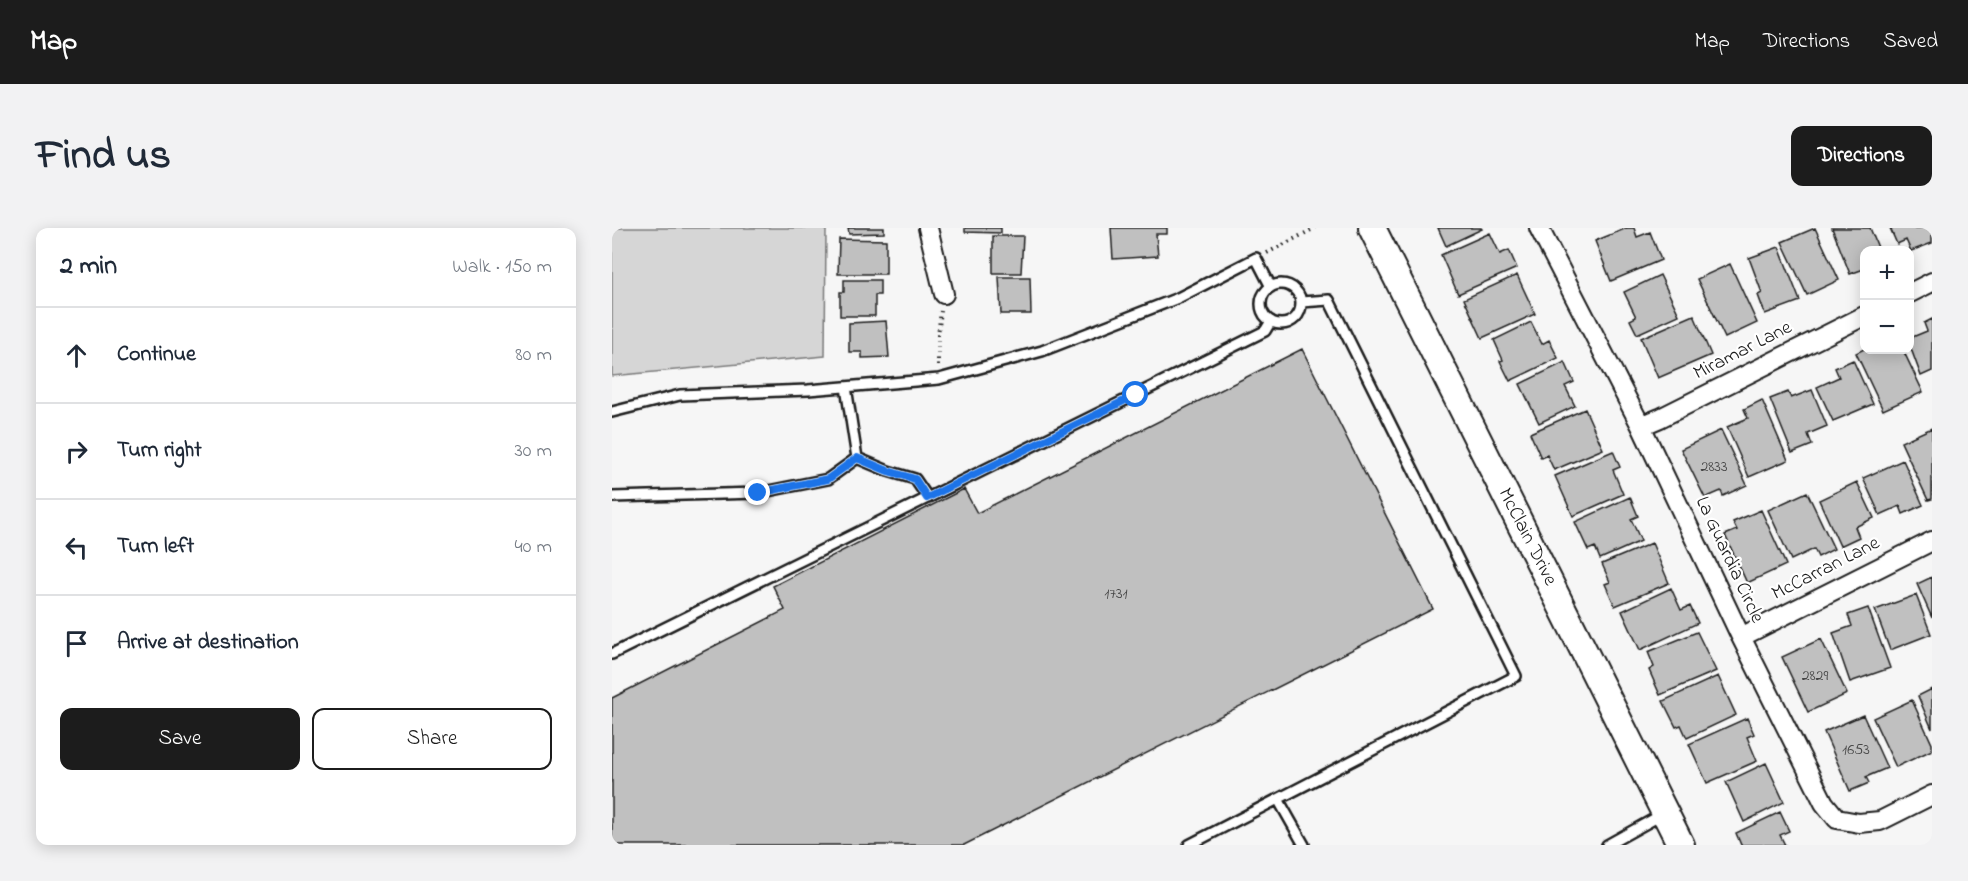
<!DOCTYPE html>
<meta charset="utf-8">
<style>
body{margin:0;font-family:"Indie Flower",sans-serif;background:#f2f2f3;color:#1f2937}
.controls{position:absolute;right:18px;top:18px;display:grid;overflow:hidden;border-radius:12px;box-shadow:0 3px 15px #0003}
.controls button{width:54px;height:54px;display:grid;place-items:center;padding:0;border:0;border-bottom:2px solid #e0e1e3;background:#fff;color:#1f2937;font:30px sans-serif}
.stop{position:absolute;width:18px;height:18px;margin:-14px;border:4px solid #1a73e8;border-radius:50%;background:#fff}
.stop.end{background:#1a73e8;border-color:#fff;box-shadow:0 2px 6px #0008}
.list{margin:0;padding:0;list-style:none}
h2{display:flex;justify-content:space-between;align-items:center;height:78px;margin:0;padding:0 24px;font-size:26px}
h2 small{font-size:20px;font-weight:400;color:#747a83}
.list li{display:grid;grid-template-columns:39px 1fr auto;gap:18px;align-items:center;box-sizing:border-box;height:96px;padding:0 24px;border-top:2px solid #e0e1e3}
.list b{display:block;font-size:22px;white-space:nowrap}
.list em{font-size:20px;font-style:normal;color:#747a83}
.actions{display:flex;gap:12px;padding:18px 24px}
.actions a{flex:1;padding:14px 0;border:2px solid #1c1c1c;border-radius:12px;text-align:center;font-size:21px;color:#1c1c1c}
.actions .main{background:#1c1c1c;color:#fff}
.icon{flex:none;width:33px;height:33px;fill:none;stroke:currentColor;stroke-width:2;stroke-linecap:round;stroke-linejoin:round}
.map{position:relative;flex:none;width:1320px;height:617px;overflow:hidden;border-radius:12px}
header{display:flex;align-items:center;gap:36px;box-sizing:border-box;height:84px;padding:0 30px;background:#1c1c1c;color:#fff}
header strong{font-size:28px}
nav{display:flex;gap:33px;margin-inline-start:auto;font-size:21px}
.intro{display:flex;align-items:center;justify-content:space-between;box-sizing:border-box;height:144px;padding:0 36px}
h1{margin:0;font-size:42px}
.button{padding:15px 27px;border-radius:12px;background:#1c1c1c;color:#fff;font-size:21px;font-weight:700}
main{display:flex;gap:36px;padding:0 36px}
aside{flex:1;background:#fff;border-radius:12px;box-shadow:0 3px 15px #0003}
.map>svg:first-child{display:block}
.green{fill:#d6d6d6;stroke:#797979;stroke-width:1.5}
.building{fill:#c0c0c0;stroke:#1c1c1c;stroke-width:1.5}
.lines{fill:none;stroke-linecap:round;stroke-linejoin:round}
.lane-casing{stroke:#1c1c1c;stroke-width:14}
.street-casing{stroke:#1c1c1c;stroke-width:22}
.secondary-casing{stroke:#1c1c1c;stroke-width:30}
.path{stroke:#1c1c1c;stroke-width:4;stroke-dasharray:1.5 4.5;stroke-linecap:butt}
.lane{stroke:#fff;stroke-width:9}
.street{stroke:#fff;stroke-width:18}
.secondary{stroke:#fff;stroke-width:26}
.route{stroke:#1a73e8;stroke-width:8}
.labels{text-anchor:middle;dominant-baseline:central;stroke-width:4.5;stroke-linejoin:round;paint-order:stroke}
.number-label{font-size:16px;fill:#454545}
.street-label{font-size:20px;fill:#1c1c1c;stroke:#fff}
</style>
<header>
<strong>Map</strong>
<nav><a>Map</a><a>Directions</a><a>Saved</a></nav>
</header>
<div class="intro"><h1>Find us</h1><a class="button">Directions</a></div>
<main>
<aside>
<h2>2 min<small>Walk · 150 m</small></h2>
<ul class="list">
<li><svg class="icon" aria-label="ahead" viewBox="0 0 24 24"><path d="M12 20V5M6 11l6-6 6 6"/></svg><div><b>Continue</b></div><em>80 m</em></li>
<li><svg class="icon" aria-label="right" viewBox="0 0 24 24"><path d="M7 20v-9h11M14 6l5 5-5 5"/></svg><div><b>Turn right</b></div><em>30 m</em></li>
<li><svg class="icon" aria-label="left" viewBox="0 0 24 24"><path d="M17 20v-9H6M10 6l-5 5 5 5"/></svg><div><b>Turn left</b></div><em>40 m</em></li>
<li><svg class="icon" aria-label="arrive" viewBox="0 0 24 24"><path d="M6 21V4h12l-3 4 3 4H6"/></svg><div><b>Arrive at destination</b></div></li>
</ul>
<div class="actions"><a class="main">Save</a><a>Share</a></div>
</aside>
<div class="map">
<svg width="1320" height="617" viewBox="0 0 1320 617">
<rect width="100%" height="100%" fill="#f6f6f6"/>
<filter id="ink" filterUnits="userSpaceOnUse"><feTurbulence type="fractalNoise" baseFrequency=".0167" numOctaves="2"/><feDisplacementMap in="SourceGraphic" scale="12" xChannelSelector="R" yChannelSelector="G"/><feConvolveMatrix kernelMatrix="1 2 1 2 8 2 1 2 1" color-interpolation-filters="sRGB"/></filter>
<g filter="url(#ink)">
<path class="green" d="M0 0H214L213 128 0 148Z"/>
<path class="building" d="M236 0H272V5L237 6Z
M353 0H389V5L353 4Z
M499 0H555V6H544L546 28 501 31Z
M826 0H869L870 1 834 18Z
M1015 0H1022L1025 9 1038 4 1049 32 999 53 983 13Z
M1203 0 1227 52 1195 67 1170 14Z
M1220 0H1258L1267 22H1252V41L1238 46Z
M1278 0H1320V15L1299 23 1294 12 1285 16Z
M878 5 888 26 897 22 905 40 846 66 829 27Z
M381 8H411L409 45H381Z
M227 11 274 12V46H226Z
M1167 19 1188 73 1153 86 1146 67 1150 65 1137 30Z
M1118 36 1145 95 1113 110 1085 51Z
M905 47 923 86 870 110 852 71Z
M1048 47 1067 87 1025 106 1018 92 1024 89 1012 64Z
M387 49H418L419 86H389Z
M232 52H268V67H263V88H228V64H232Z
M1082 87 1099 127 1046 150 1029 110Z
M1320 91V143L1309 148 1298 118V110L1315 103 1312 95Z
M274 93 277 129 250 130V124H237V95Z
M919 94 930 116 937 112 946 130 898 153 888 133 891 132 882 112Z
M690 121 821 381 352 617H0V470L173 382 161 358 352 261 365 285Z
M1252 121 1263 122 1264 125 1271 122H1291L1311 164 1271 182 1244 125Z
M1241 132 1261 176 1221 193 1205 159 1227 149 1223 140Z
M953 134 962 154 953 158 963 178 927 195 908 156Z
M1200 162 1215 198 1196 206 1200 217 1180 225 1158 171 1176 164 1179 170Z
M1150 172 1176 232 1137 249 1115 199 1136 190 1132 181Z
M973 181 991 221 942 242 935 227 929 230 918 205Z
M1320 200V271L1316 272 1289 214Z
M1109 202 1135 257 1111 268 1109 263 1093 270 1069 221Z
M1001 223 1008 239 1001 242 1011 266 961 288 943 248Z
M1291 232 1311 277 1291 286 1288 278 1268 287 1251 250Z
M1245 254 1262 290 1243 299 1247 309 1228 318 1207 272Z
M1195 264 1222 321 1206 329 1202 321 1179 332 1156 282Z
M1018 269 1026 288 1019 291 1029 313 988 331 983 319 976 322 963 294Z
M1149 282 1174 337 1135 355 1113 307 1125 302 1121 294Z
M1040 315 1057 355 1003 378 993 356 998 354 990 336Z
M1320 349V390L1305 356Z
M1059 360 1069 382 1078 378 1086 395 1028 422 1010 383Z
M1304 367 1319 406 1278 422 1263 382Z
M1256 380 1278 440 1238 454 1221 405 1240 398 1236 387Z
M1085 404 1104 443 1048 467 1037 442 1042 439 1036 424Z
M1209 411 1235 466 1196 484 1170 429Z
M1106 448 1124 487 1075 510 1069 497 1064 499 1051 473Z
M1320 461V501L1306 468Z
M1300 472 1320 516V522L1284 539 1261 490Z
M1251 487 1275 540 1254 549 1257 555 1238 563 1212 504Z
M1135 490 1142 506 1135 509 1145 533 1095 555 1077 516Z
M1154 535 1172 574 1132 594 1114 554Z
M1168 584 1177 603 1168 607 1173 617H1129L1124 605Z"/>
<g class="lines">
<g class="lane-casing">
<path id="lane" d="M649 76a20 20 0 1 1 40 0a20 20 0 1 1-40 0Z
M234 159 245 230
M0 184 68 167 196 162 327 151 430 123 566 70 644 30 659 59
M245 230 276 243 303 251 316 270
M0 269 146 265 216 251 245 230
M0 426 653 103 659 93
M666 571 692 617
M577 617 904 448 717 72 689 74
M995 617 1051 586"/>
</g>
<g class="street-casing">
<path id="street" d="M316 0 332 66
M927 0 1029 198 1129 409 1212 575 1225 591 1247 595 1268 593 1320 567
M1298 65 1320 54
M1029 198 1048 190 1252 88
M1129 409 1320 313"/>
</g>
<g class="secondary-casing">
<path id="secondary" d="M760 0 1069 617"/>
</g>
<path class="path" d="M655 25 703 0
M326 138V107L329 83"/>
<use href="#lane" class="lane"/>
<use href="#street" class="street"/>
<use href="#secondary" class="secondary"/>
</g>
</g>
<g class="lines" filter="url(#ink)">
<path class="route" d="M146 265 216 251 245 230 276 243 303 251 315 270 524 167"/>
</g>
<g class="labels">
<g class="number-label">
<text x="1102" y="239">2833</text>
<text x="504" y="366">1731</text>
<text x="1203" y="448">2829</text>
<text x="1244" y="522">1653</text>
</g>
<g class="street-label">
<text transform="translate(1131 123) rotate(-27)">Miramar Lane</text>
<text transform="translate(915 309) rotate(63)">McClain Drive</text>
<text transform="translate(1117 332) rotate(65)">La Guardia Circle</text>
<text transform="translate(1214 341) rotate(-27)">McCarran Lane</text>
</g>
</g>
</svg>
<div class="controls">
<button>+</button>
<button>−</button>
</div>
<div class="stop" style="left:524px;top:167px"></div>
<div class="stop end" style="left:146px;top:265px"></div>
</div>
</main>
